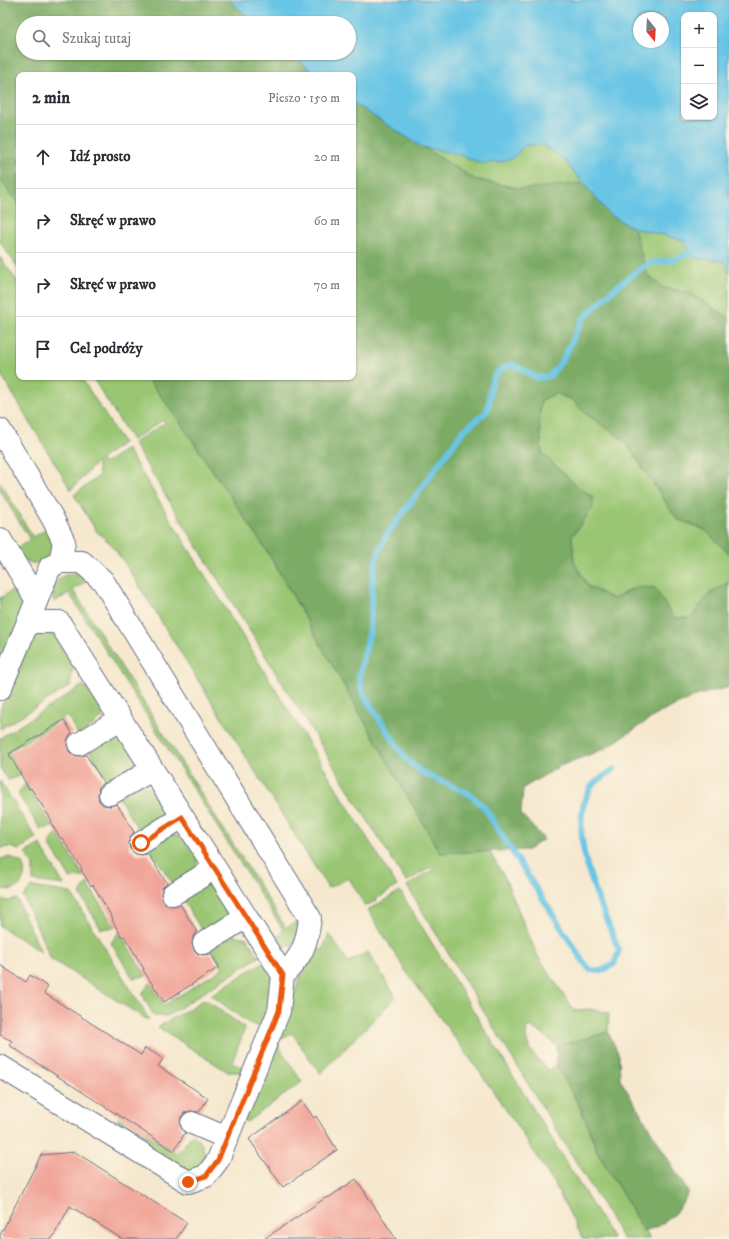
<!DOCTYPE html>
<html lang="pl">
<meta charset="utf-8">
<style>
body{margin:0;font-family:"IM FELL DW Pica",serif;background:#f2f2f3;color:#2b2b33}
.controls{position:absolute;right:12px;top:12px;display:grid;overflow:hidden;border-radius:8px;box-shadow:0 1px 3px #0004}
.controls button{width:36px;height:36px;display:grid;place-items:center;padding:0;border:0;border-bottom:1px solid #e1e1e2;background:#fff;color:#2b2b33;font:20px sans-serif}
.compass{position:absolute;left:633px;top:12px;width:36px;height:36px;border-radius:50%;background:#fff;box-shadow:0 1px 3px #0004;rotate:162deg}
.stop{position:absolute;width:12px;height:12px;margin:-9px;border:3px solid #ea580c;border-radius:50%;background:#fff}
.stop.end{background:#ea580c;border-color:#fff;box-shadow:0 1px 4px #0008}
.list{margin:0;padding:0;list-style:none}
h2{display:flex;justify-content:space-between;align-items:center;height:52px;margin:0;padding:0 16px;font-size:17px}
h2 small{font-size:13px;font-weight:400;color:#7c7c81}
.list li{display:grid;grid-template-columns:26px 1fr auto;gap:12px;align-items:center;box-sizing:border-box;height:64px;padding:0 16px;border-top:1px solid #e1e1e2}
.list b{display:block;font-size:15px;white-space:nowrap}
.list em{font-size:13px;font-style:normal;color:#7c7c81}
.icon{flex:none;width:22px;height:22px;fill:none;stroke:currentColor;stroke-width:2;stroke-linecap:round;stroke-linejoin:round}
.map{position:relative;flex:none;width:729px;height:1239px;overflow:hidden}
.search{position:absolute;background:#fff;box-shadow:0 1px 3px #0004;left:16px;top:16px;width:340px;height:44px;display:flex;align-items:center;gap:10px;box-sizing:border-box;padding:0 14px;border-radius:22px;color:#7c7c81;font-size:15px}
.panel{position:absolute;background:#fff;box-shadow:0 1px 3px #0004;left:16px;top:72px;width:340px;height:308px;border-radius:8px}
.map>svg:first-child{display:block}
.green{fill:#9ac673;stroke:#5a7a68}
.forest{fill:#7bab65;stroke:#4b6d62}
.water{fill:#67c5e5;stroke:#417aa2;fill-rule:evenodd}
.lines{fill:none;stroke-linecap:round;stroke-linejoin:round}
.stream{stroke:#67c5e5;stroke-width:6}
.building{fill:#f1a599}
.minor-casing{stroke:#687085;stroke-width:24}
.minor{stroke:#fff;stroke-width:22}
.route{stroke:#ea580c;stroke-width:5}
</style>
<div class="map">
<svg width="729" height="1239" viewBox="0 0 729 1239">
<rect width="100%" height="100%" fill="#fcf5e5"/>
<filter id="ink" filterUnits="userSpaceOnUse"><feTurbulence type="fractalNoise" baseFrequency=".025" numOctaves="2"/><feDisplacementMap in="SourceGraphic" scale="8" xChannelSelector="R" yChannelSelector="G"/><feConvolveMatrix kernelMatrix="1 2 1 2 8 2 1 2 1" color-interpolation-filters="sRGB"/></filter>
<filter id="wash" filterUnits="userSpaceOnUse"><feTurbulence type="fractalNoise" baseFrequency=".012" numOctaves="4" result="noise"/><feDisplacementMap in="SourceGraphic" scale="16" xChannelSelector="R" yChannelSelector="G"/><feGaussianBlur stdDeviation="0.9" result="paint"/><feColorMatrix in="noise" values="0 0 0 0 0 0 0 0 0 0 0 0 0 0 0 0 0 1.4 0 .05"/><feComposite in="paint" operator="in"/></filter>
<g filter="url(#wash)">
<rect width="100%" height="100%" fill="#f6e8ce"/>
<path class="green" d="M349 31 729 238V318L690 293 663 288 647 274 633 228 547 187 523 189 474 179 353 103V75H316L349 53Z
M0 179 19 206V269L0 242Z
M0 257 19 284V377H81L123 443 101 459 103 464 127 449 397 886 375 900 376 901 365 906 349 878 328 888 126 565 110 543 97 532 74 495 99 476 97 462 71 490 0 373Z
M92 377H146L173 412 267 551 440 853 489 851 505 878 537 955 574 1010 591 1009 609 1013 608 1032 557 1046 542 1033 528 1026C521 1045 536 1057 548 1070L556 1064 581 1109 598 1153 650 1239H623L407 886 434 869 431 867 406 882 133 443 165 423 163 420 132 440Z
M556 393 572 400 585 413 624 440 677 519 705 530 729 554V582L710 593 691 618H674L636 587 613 599 588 586 574 562 572 536 581 525 593 497 577 486 542 453 539 421 541 401Z
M0 482 33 537 47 529C49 533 52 539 53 544 53 555 39 567 29 562 23 560 20 553 16 548L30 540 0 490Z
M71 573 83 575 88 580 73 590 286 928 300 920 296 942 292 945 281 948 269 942 281 934 283 930 69 593 54 602C49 587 57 577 71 573Z
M18 587 23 596 25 606 0 670V598Z
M44 633 59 637 78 668 72 670 70 686 0 729V710L29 641 38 635Z
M82 686 92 689 103 711 102 718 79 736 67 716 8 752 21 775 8 780 0 768V738Z
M111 735H120L136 761 130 776 111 787 87 746Z
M0 781 36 838 19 850 10 847 0 848Z
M26 783 53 827 40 829 18 794Z
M142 785C158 790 166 800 165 817L142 836 118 796Z
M57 833 84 877 70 878 49 844Z
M172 834 184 838 197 857V866L174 886 148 845Z
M40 844 64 885 33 881V865L25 853Z
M10 857 22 863C30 879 17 895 0 888V859Z
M87 883 115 927 101 929 80 894Z
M204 884C219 889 228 899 227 916L205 935 180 896Z
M32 887 71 893 149 1019H146L51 959 23 896Z
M400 891 613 1239H583L553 1182 519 1129 479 1071 405 970 368 910Z
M0 899 8 901 17 899 41 952 0 926Z
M119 932 146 976 133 978 111 943Z
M329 934 348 962 368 952 396 997 320 1074 292 1033 282 1038 277 1032 314 946 322 951Z
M233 935 247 938 259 957 167 1016H154L142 994 150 983 164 1005 223 968 211 948Z
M263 962 272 977 276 994 261 1028 247 1022 211 995Z
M205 999 245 1028 232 1063 244 1068V1070L239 1072H228L158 1027Z
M274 1039 302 1082 247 1122 243 1120Z
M119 1118 177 1153 193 1134 202 1145 207 1162 196 1172H183L113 1125Z"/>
<path class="forest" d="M0 0H229L255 23H23V53H290L316 75H19V206L0 179Z
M353 103 474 179 523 189 584 183 610 215 634 228 647 274 663 288 690 293 729 318V554L705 530 677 519 624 440 585 413 572 400 556 393 541 401 539 421 542 453 577 486 593 497V508L572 536 574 562 588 586 613 599 636 587 655 588 674 618H691L710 593 729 582V687L699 695 661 712 604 749 560 766 523 788 521 814 544 839 528 850 440 853 267 551 173 412 146 377H353Z
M608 1032 619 1055 620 1079 688 1192C679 1213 666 1225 644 1231L598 1153 581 1109 556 1064 557 1046Z"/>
<path class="water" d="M229 0H729V272L724 261 694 258 683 240 634 228 610 215 563 159 543 145H525L513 158 501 162 481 163 454 153 422 147 353 103V75H316L290 53H349V23H255ZM684 15H714V117H684ZM639 18H663V42H639Z"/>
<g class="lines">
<path class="stream" d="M614 769C608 774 597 780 592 786 562 829 602 908 619 950L614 964 601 971 590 970 580 957 484 807 468 793 421 772 406 759 363 694 359 676 370 630 373 576 377 556 386 536 463 431 487 411C494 387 484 373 513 364L537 378 550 376 562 361 583 319 617 286 649 263 673 260 697 250"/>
</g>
<g id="blocks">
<path class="building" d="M64 720 72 733 68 738 67 744 69 751 73 755 79 756 86 755 104 783 99 787 98 794 99 801 103 805 110 806 117 804 134 832 130 838 129 844 130 849 136 854 142 855 148 854 167 883 162 888 161 894 163 901 167 905 173 906 180 904 197 932 193 937 192 943 194 950 198 954 204 955 211 954 219 967 164 1002 143 970 144 969 124 936 122 937 112 920 113 919 93 885 91 886 81 870 82 869 62 838 61 839 50 822 52 821 31 788 29 789 9 754Z
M0 965 26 982 30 975 48 987 44 993 141 1055 145 1048 154 1053 163 1059 158 1066 208 1098 199 1112 190 1111 184 1113 181 1118 180 1125 185 1133 174 1151 9 1045 12 1041 0 1035Z
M302 1101 314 1118 316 1116 337 1150 283 1187 249 1139Z
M75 1152 187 1223 176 1239H122L70 1206 52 1239H0V1235L41 1155Z
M356 1179 396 1239H264L327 1197 328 1198Z"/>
</g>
</g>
<g filter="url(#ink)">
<use href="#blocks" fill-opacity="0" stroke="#687085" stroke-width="1"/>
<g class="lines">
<g class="minor-casing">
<path id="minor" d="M0 430 53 519 64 542 60 562
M0 539 36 599
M28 622 50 567 60 562H82L103 581 310 918C307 944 302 957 283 975
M0 689 28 622H59L283 975 279 1011 218 1160 206 1176 188 1182 0 1066
M79 744 120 719
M110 794 152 770
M141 843 182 817
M173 894 215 868
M204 943 246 917
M192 1123 227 1138"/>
</g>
<use href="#minor" class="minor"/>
</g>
</g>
<g class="lines" filter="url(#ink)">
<path class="route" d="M141 843 182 817 283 975 279 1011 218 1160 206 1176 188 1182"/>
</g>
</svg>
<div class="controls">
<button>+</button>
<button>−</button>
<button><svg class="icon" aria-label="layers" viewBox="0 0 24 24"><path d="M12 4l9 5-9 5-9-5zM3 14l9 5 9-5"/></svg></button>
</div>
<svg class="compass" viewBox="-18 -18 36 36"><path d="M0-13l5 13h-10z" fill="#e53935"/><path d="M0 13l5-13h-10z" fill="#7c7c81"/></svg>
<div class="stop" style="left:141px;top:843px"></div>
<div class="stop end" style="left:188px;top:1182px"></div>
<div class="search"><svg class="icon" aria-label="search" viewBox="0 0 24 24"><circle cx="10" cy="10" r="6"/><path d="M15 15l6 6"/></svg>Szukaj tutaj</div>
<section class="panel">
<h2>2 min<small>Pieszo · 150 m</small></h2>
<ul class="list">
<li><svg class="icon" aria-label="ahead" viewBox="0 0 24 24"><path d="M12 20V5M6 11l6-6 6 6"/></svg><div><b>Idź prosto</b></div><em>20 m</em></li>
<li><svg class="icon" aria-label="right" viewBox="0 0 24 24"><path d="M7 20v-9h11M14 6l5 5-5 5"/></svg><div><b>Skręć w prawo</b></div><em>60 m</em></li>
<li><svg class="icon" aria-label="right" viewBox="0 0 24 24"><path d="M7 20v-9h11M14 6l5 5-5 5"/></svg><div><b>Skręć w prawo</b></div><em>70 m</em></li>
<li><svg class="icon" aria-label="arrive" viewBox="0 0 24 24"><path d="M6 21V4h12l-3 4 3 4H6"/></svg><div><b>Cel podróży</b></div></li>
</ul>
</section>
</div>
